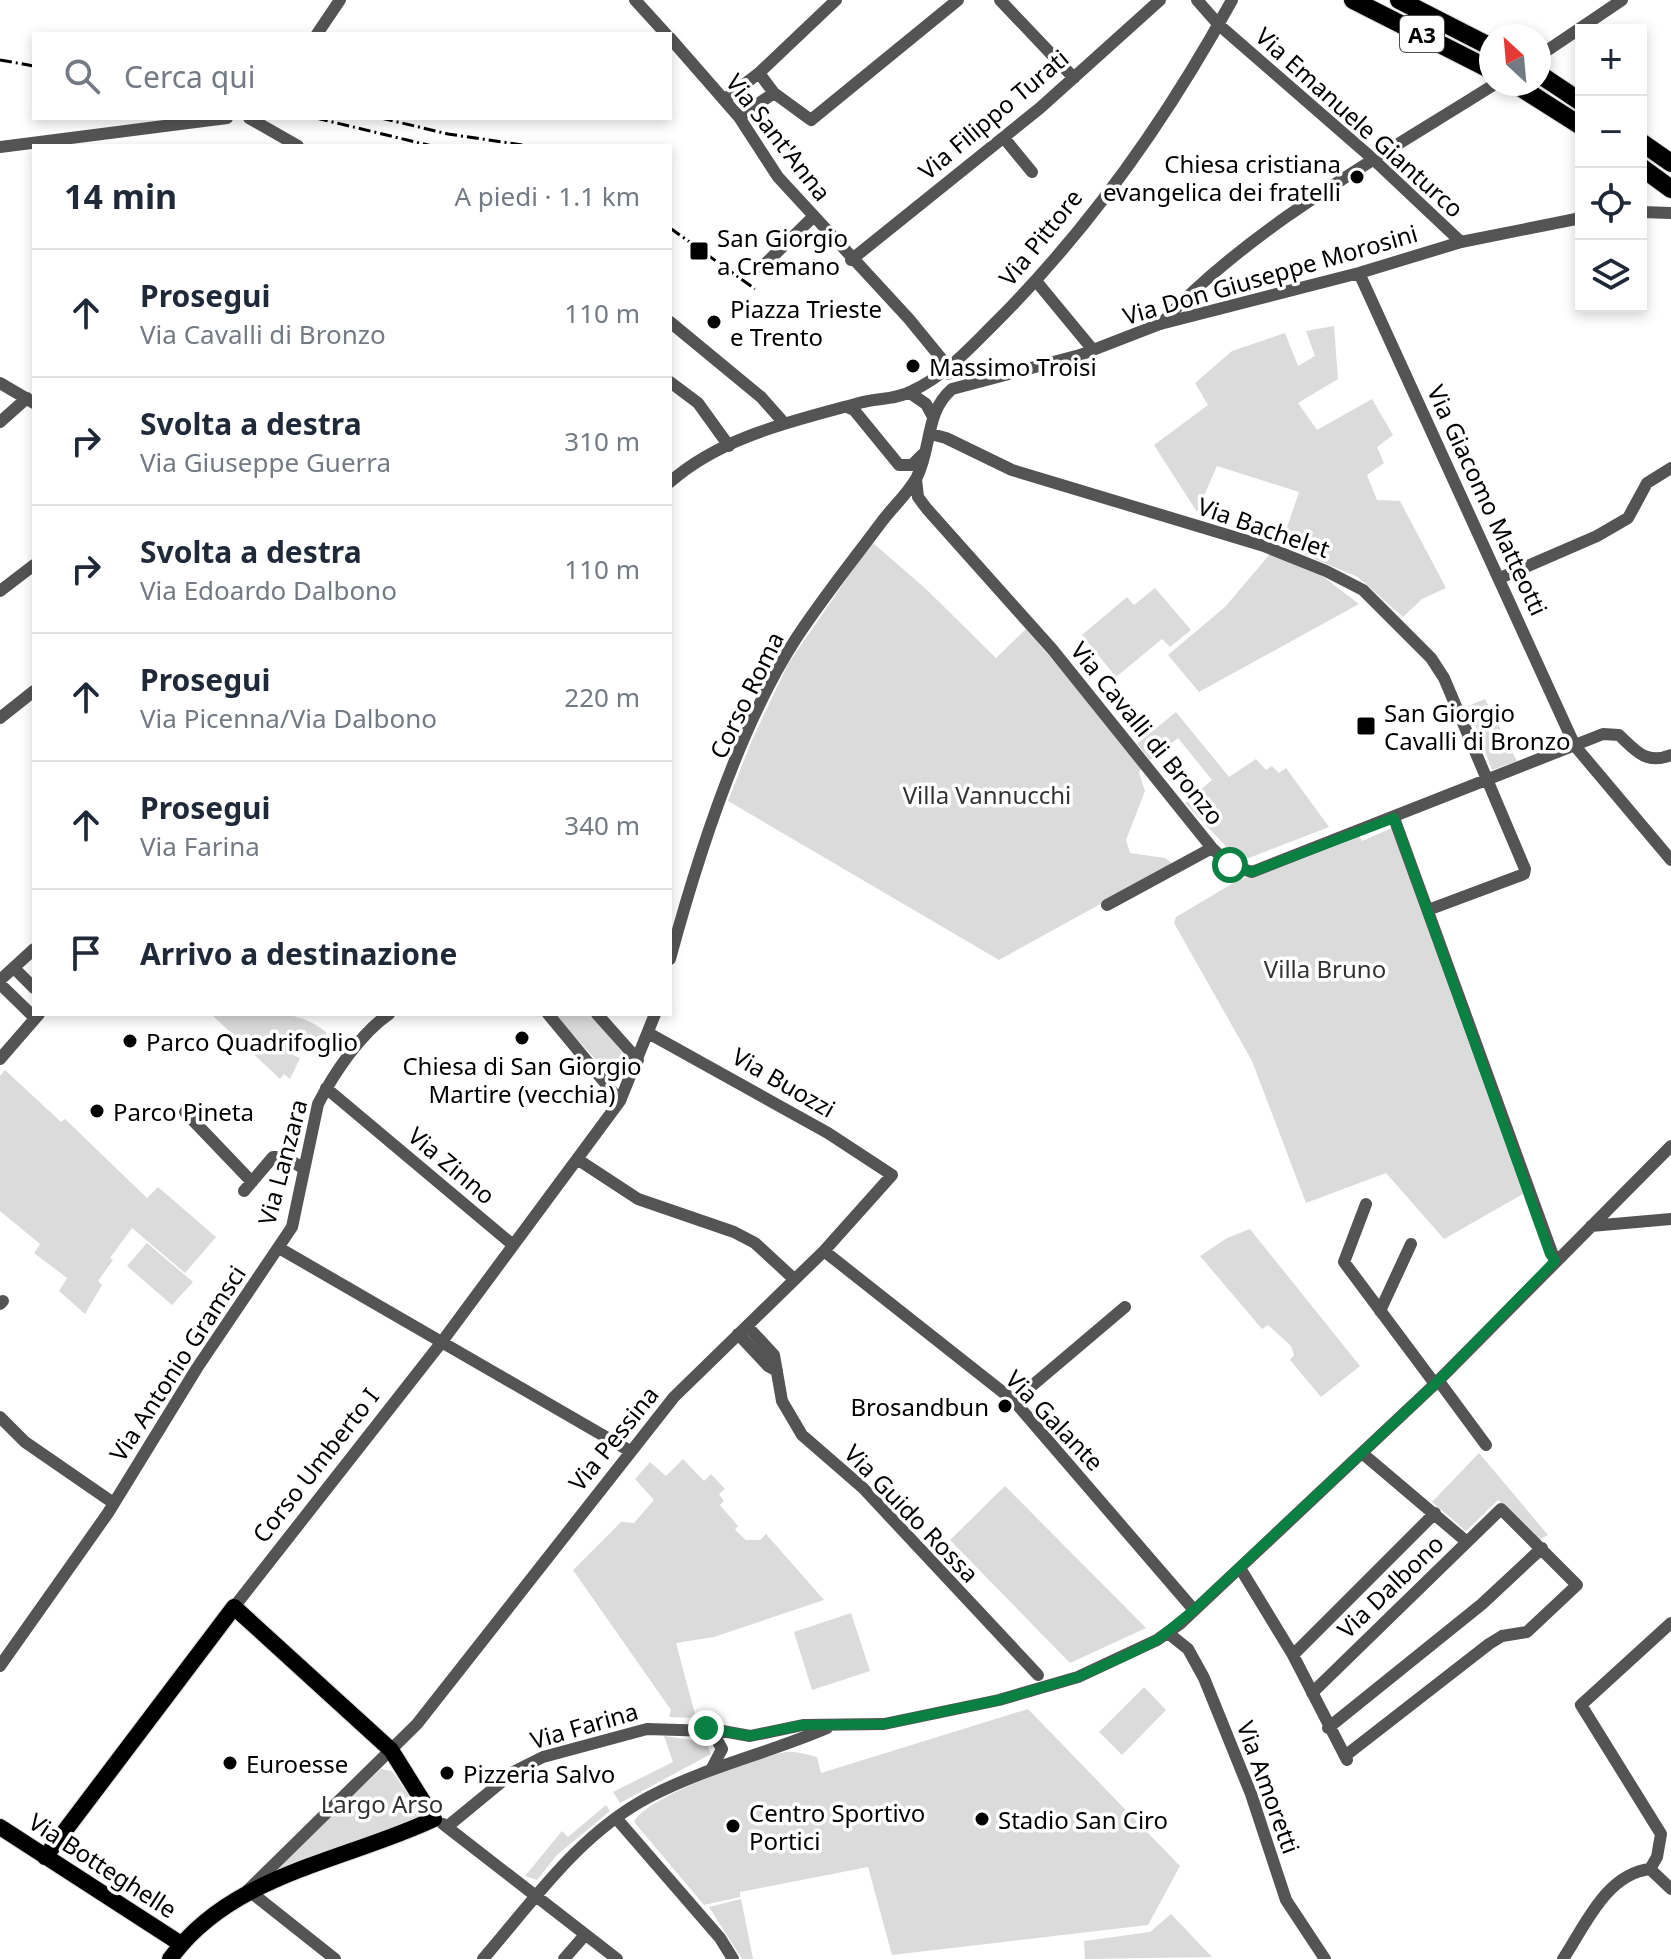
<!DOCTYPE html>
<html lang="it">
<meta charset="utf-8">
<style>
body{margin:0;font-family:"Noto Sans",sans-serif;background:#f2f2f3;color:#1f2937}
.controls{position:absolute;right:24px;top:24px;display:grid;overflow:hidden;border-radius:0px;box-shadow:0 4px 12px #0003}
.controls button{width:72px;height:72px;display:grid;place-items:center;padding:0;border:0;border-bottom:2px solid #e0e1e3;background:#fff;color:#1f2937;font:40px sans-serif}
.compass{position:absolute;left:1479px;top:24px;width:72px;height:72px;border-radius:50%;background:#fff;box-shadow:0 4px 12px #0003;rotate:334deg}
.stop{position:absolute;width:24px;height:24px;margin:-18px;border:6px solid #0b8043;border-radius:50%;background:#fff}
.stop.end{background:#0b8043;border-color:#fff;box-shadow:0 2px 8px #0008}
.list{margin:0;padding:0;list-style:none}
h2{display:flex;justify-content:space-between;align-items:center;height:104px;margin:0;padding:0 32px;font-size:34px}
h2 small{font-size:26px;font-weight:400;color:#747a83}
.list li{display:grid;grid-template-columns:52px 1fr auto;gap:24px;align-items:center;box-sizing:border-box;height:128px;padding:0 32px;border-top:2px solid #e0e1e3}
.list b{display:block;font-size:30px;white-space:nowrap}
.list p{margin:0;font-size:26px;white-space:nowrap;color:#747a83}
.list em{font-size:26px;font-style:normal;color:#747a83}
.icon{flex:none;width:44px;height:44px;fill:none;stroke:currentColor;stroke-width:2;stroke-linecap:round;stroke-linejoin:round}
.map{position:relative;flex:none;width:1671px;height:1959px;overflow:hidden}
.search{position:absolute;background:#fff;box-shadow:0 4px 12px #0003;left:32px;top:32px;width:640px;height:88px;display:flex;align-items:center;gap:20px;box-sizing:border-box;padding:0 28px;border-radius:0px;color:#747a83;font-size:30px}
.panel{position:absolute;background:#fff;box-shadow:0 4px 12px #0003;left:32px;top:144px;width:640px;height:872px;border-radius:0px}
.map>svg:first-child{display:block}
.green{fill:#dbdbdb}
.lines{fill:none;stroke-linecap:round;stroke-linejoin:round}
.major-casing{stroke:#dbdbdb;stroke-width:18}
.highway-casing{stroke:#dbdbdb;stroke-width:20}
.minor{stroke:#545454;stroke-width:12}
.major{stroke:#000;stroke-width:16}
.highway{stroke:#000;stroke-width:18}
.rail{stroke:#000;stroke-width:3;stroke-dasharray:12 4 2 4;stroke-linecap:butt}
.route{stroke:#0b8043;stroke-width:10}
.poi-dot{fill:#000;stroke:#fff;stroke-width:3}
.labels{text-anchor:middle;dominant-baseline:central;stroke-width:7;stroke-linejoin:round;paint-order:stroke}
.shield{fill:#fff;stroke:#4c4c4c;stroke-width:2}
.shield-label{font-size:22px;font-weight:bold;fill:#000}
.street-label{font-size:24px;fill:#000;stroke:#fff}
.poi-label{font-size:24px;fill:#000;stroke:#fff;text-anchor:start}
.park-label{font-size:24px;fill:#323232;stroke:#fff}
</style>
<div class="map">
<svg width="1671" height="1959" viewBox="0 0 1671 1959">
<rect width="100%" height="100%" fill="#fff"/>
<path class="green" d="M1334 326 1338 379 1298 403 1317 430 1372 399 1393 435 1377 447 1384 463 1367 475 1377 500 1400 501 1446 588 1422 599 1403 617 1358 577 1281 545 1299 492 1217 466 1197 512 1154 445 1208 405 1195 383 1232 351 1285 333 1298 366 1315 356 1306 331Z
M872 542 927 590 996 658 1026 629 1143 765 1139 773 1145 791 1126 840 1130 853 1165 858 1173 864 999 960 728 801 752 740 788 664Z
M1270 554 1317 572 1359 604 1199 692 1168 655 1225 607Z
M1155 588 1191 630 1170 647 1162 639 1116 677 1082 635 1127 597 1134 605Z
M1485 699 1517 761 1492 770 1468 706Z
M1176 712 1229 777 1256 759 1266 770 1272 766 1279 773 1286 768 1329 827 1249 858H1237L1185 803 1212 780 1178 738 1150 760 1137 744Z
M1392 828 1523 1194 1444 1239 1386 1173 1306 1203 1252 1061 1174 923 1176 917 1235 882 1359 835 1362 841Z
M211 1014C253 1014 294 1005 327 1033L317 1045 303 1035 293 1055 300 1058 290 1079 284 1074 280 1079Z
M554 1014H590L622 1052 609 1074Z
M5 1070 61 1122 65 1119 147 1198 158 1187 216 1237 185 1273 132 1228 110 1258 113 1260 98 1281 102 1285 85 1314 59 1291 67 1278 34 1253 40 1244 0 1211V1076Z
M1250 1229 1360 1366 1321 1397 1290 1360 1294 1355 1291 1346 1268 1325 1262 1329 1200 1256 1227 1238Z
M147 1243 193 1282 172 1305 127 1266Z
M1479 1453 1548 1535 1539 1540 1498 1500 1466 1531 1432 1502Z
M683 1459 704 1481 711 1474 725 1489 719 1494 724 1501 720 1505 738 1526 735 1530 746 1540H760L766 1534 824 1600 714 1637 676 1643 696 1718 669 1717 671 1710 573 1570 621 1522 634 1523 654 1500 635 1479 650 1462 666 1476Z
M1005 1486 1146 1628 1070 1663 950 1540Z
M851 1613 870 1671 812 1690 794 1632Z
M1144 1687 1166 1710 1122 1755 1099 1732Z
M1028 1709 1180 1866 1148 1925 892 1955 868 1867 740 1892V1897L704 1905 634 1822C645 1797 758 1757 786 1752 796 1751 808 1755 817 1757L821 1773Z
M664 1736 706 1742 711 1754 620 1803 613 1792 673 1762Z
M381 1769 392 1771 421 1813 420 1818 276 1872 273 1867Z
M606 1805 610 1811 557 1855 537 1880 525 1876 562 1831 568 1837Z
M741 1899 753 1959H742L709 1907Z
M1171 1914 1212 1957 1085 1959 1084 1941 1150 1932Z"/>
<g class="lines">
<g class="major-casing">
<path id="major" d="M0 1827 181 1944
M45 1857 234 1607 391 1750 434 1819C345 1861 231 1874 170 1959"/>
</g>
<g class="highway-casing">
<path id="highway" d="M1353 0 1491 70
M1399 0 1491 47
M1539 74 1581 102
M1515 84 1581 126
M1641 142 1671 163
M1641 167 1671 189"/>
</g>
<path class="minor" d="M635 0 666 34
M1000 0 1074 78
M1197 0 1219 25 1373 159 1461 242
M317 34 340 0
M670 38 739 117 778 177 909 319 945 363 948 374
M1539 56 1622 0
M759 73 836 0
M774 93 811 120 958 0
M724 100 759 73 774 93 739 117
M249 118 298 146
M1004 138 1032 172
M0 147 227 118
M1641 212 1671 213
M851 260 1040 108 1160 0
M762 267 813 217
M1359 273 1575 746 1671 860
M1036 281 1093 350
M670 322 761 397 784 423
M1161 324C1248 228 1386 153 1495 84
M670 382 698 403 729 446
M0 383 34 403
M952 389 1080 355 1160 324 1359 273 1461 242 1581 218
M910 393 926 404 933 417
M847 407 854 410 899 465H912L923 454
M0 422 27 398
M931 434 946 438 1012 470 1264 546 1326 571 1363 590 1431 658 1444 678 1525 869 1524 874 1428 910
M916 479 918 497 927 509 1052 649 1212 848 1230 865 1252 872 1603 734 1619 735C1636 751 1646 765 1671 755
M670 482C722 436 794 421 859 403 876 398 895 400 912 391 944 376 967 351 991 327 1087 232 1168 117 1232 0
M1500 578 1597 536 1628 518 1647 483 1671 468
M0 591 34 565
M0 718 34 691
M1394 818 1555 1261
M1107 905 1212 848
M670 959C697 859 740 724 797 637 824 596 854 559 883 520 894 506 909 492 917 477 932 447 925 412 952 389
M14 968 34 988
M0 980 34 949
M0 984 35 1018
M548 1014 620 1101
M597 1014 638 1060
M0 1059 39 1014
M326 1088 513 1245
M185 1112 252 1182
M577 1159 638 1199 734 1232 755 1243 794 1279
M244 1191 273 1157H284L303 1168
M1366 1204 1344 1262 1435 1384
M1591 1226 1671 1219
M279 1248 630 1451
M824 1251 1014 1401 1194 1610
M0 1304 3 1301
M1380 1311 1411 1244
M747 1326 774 1355 782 1401 802 1435 863 1488 1038 1675
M738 1334 768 1366 777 1371
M1438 1380 1486 1445
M1014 1401 1125 1307
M0 1417 25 1442 112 1502
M1362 1453 1467 1542
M1240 1568 1293 1655 1347 1760
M234 1607 441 1343 620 1101 655 1014
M1168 1633 1188 1649 1204 1678 1251 1794 1286 1900 1325 1959
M1293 1655 1435 1513
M0 1666 108 1513 197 1368 292 1227 318 1104C334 1073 361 1033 389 1014
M1312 1693 1501 1509 1577 1585 1527 1632 1502 1636 1489 1644 1345 1756
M706 1728 750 1736 803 1725 884 1724 999 1700 1078 1677 1157 1640 1181 1623 1435 1384 1671 1146
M1328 1728 1482 1604 1542 1548
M616 1818 720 1938 733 1959
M443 1824 617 1959
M448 1826 515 1771 543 1757 647 1729 712 1731 722 1749 712 1768
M1650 1869 1657 1857 1661 1834 1581 1705 1671 1623
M1650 1869 1671 1889
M335 1959 248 1890 417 1724 674 1397 824 1251 892 1175 828 1133 650 1034
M483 1959C534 1900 579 1834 649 1797 706 1767 769 1753 827 1728
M564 1959 584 1936
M1563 1959C1585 1926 1606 1874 1650 1869"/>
<use href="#major" class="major"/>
<use href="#highway" class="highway"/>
<path class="rail" d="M0 60 34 66
M316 118 432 146
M381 118 448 134 530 146
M670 228 755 289"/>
</g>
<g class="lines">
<path class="route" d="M706 1728 750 1736 803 1725 884 1724 999 1700 1078 1677 1129 1654 1157 1640 1194 1610 1435 1384 1555 1261 1550 1254 1394 818 1252 872 1230 865"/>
</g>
<g class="poi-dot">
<circle cx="1357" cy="177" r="8"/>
<rect x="689" y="241" width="20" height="20" rx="4"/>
<circle cx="714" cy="322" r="8"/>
<circle cx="913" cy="366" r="8"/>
<rect x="1356" y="716" width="20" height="20" rx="4"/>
<circle cx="522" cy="1038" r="8"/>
<circle cx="130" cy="1041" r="8"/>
<circle cx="97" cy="1111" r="8"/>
<circle cx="1005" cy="1406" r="8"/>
<circle cx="230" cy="1763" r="8"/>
<circle cx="447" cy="1773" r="8"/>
<circle cx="982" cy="1819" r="8"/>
<circle cx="733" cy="1826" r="8"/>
</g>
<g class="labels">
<rect class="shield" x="1400" y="16" width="44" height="36" rx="6"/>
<g class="shield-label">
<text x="1422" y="34">A3</text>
</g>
<g class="street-label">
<text transform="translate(993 114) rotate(-40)">Via Filippo Turati</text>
<text transform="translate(1360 122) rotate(42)">Via Emanuele Gianturco</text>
<text transform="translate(779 137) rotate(52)">Via Sant'Anna</text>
<text transform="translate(1040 237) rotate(-51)">Via Pittore</text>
<text transform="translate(1270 274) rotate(-16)">Via Don Giuseppe Morosini</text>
<text transform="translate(1488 500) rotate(65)">Via Giacomo Matteotti</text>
<text transform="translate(1264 527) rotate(19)">Via Bachelet</text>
<text transform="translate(746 695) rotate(-64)">Corso Roma</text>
<text transform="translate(1148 733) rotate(51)">Via Cavalli di Bronzo</text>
<text transform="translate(784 1082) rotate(30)">Via Buozzi</text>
<text transform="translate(282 1162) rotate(-75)">Via Lanzara</text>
<text transform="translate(452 1165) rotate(40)">Via Zinno</text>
<text transform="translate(177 1363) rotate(-57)">Via Antonio Gramsci</text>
<text transform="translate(1055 1420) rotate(46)">Via Galante</text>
<text transform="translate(613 1438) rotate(-51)">Via Pessina</text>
<text transform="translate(315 1465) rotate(-52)">Corso Umberto I</text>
<text transform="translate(912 1513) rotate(46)">Via Guido Rossa</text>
<text transform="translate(1390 1586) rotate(-44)">Via Dalbono</text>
<text transform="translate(584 1725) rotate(-16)">Via Farina</text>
<text transform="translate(1269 1787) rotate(70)">Via Amoretti</text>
<text transform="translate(103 1865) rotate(33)">Via Botteghelle</text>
</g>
<g class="poi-label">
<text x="1341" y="163" text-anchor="end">Chiesa cristiana<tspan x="1341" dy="28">evangelica dei fratelli</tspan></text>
<text x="717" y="237">San Giorgio<tspan x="717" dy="28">a Cremano</tspan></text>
<text x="730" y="308">Piazza Trieste<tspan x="730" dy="28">e Trento</tspan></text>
<text x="929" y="366">Massimo Troisi</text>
<text x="1384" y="712">San Giorgio<tspan x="1384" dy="28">Cavalli di Bronzo</tspan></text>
<text x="146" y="1041">Parco Quadrifoglio</text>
<text x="522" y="1065" text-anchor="middle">Chiesa di San Giorgio<tspan x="522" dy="28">Martire (vecchia)</tspan></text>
<text x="113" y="1111">Parco Pineta</text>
<text x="989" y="1406" text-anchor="end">Brosandbun</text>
<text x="246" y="1763">Euroesse</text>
<text x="463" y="1773">Pizzeria Salvo</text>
<text x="749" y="1812">Centro Sportivo<tspan x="749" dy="28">Portici</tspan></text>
<text x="998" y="1819">Stadio San Ciro</text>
</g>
<g class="park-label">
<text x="987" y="794">Villa Vannucchi</text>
<text x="1325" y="968">Villa Bruno</text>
<text x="382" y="1803">Largo Arso</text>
</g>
</g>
</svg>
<div class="controls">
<button>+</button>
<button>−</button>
<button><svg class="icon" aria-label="locate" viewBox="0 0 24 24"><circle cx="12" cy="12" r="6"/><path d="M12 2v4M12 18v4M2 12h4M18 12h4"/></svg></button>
<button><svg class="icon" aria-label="layers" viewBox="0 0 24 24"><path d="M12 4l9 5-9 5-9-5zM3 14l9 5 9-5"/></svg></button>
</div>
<svg class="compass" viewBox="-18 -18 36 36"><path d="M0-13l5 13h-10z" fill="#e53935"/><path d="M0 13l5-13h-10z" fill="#747a83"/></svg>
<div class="stop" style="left:1230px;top:865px"></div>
<div class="stop end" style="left:706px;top:1728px"></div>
<div class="search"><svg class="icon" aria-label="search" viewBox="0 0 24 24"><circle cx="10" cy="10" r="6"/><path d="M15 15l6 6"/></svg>Cerca qui</div>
<section class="panel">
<h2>14 min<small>A piedi · 1.1 km</small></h2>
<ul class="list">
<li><svg class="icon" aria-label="ahead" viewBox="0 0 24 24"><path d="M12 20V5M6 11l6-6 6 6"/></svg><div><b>Prosegui</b><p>Via Cavalli di Bronzo</p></div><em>110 m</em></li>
<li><svg class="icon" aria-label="right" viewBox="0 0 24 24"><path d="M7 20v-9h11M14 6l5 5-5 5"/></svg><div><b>Svolta a destra</b><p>Via Giuseppe Guerra</p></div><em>310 m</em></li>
<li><svg class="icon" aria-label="right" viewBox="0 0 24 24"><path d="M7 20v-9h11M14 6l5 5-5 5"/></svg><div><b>Svolta a destra</b><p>Via Edoardo Dalbono</p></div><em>110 m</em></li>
<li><svg class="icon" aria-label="ahead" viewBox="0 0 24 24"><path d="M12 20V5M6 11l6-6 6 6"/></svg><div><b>Prosegui</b><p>Via Picenna/Via Dalbono</p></div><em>220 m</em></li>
<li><svg class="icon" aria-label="ahead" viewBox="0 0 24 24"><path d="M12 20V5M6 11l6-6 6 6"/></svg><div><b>Prosegui</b><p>Via Farina</p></div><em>340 m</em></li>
<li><svg class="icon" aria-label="arrive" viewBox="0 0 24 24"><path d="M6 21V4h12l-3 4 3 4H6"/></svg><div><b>Arrivo a destinazione</b></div></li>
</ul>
</section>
</div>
